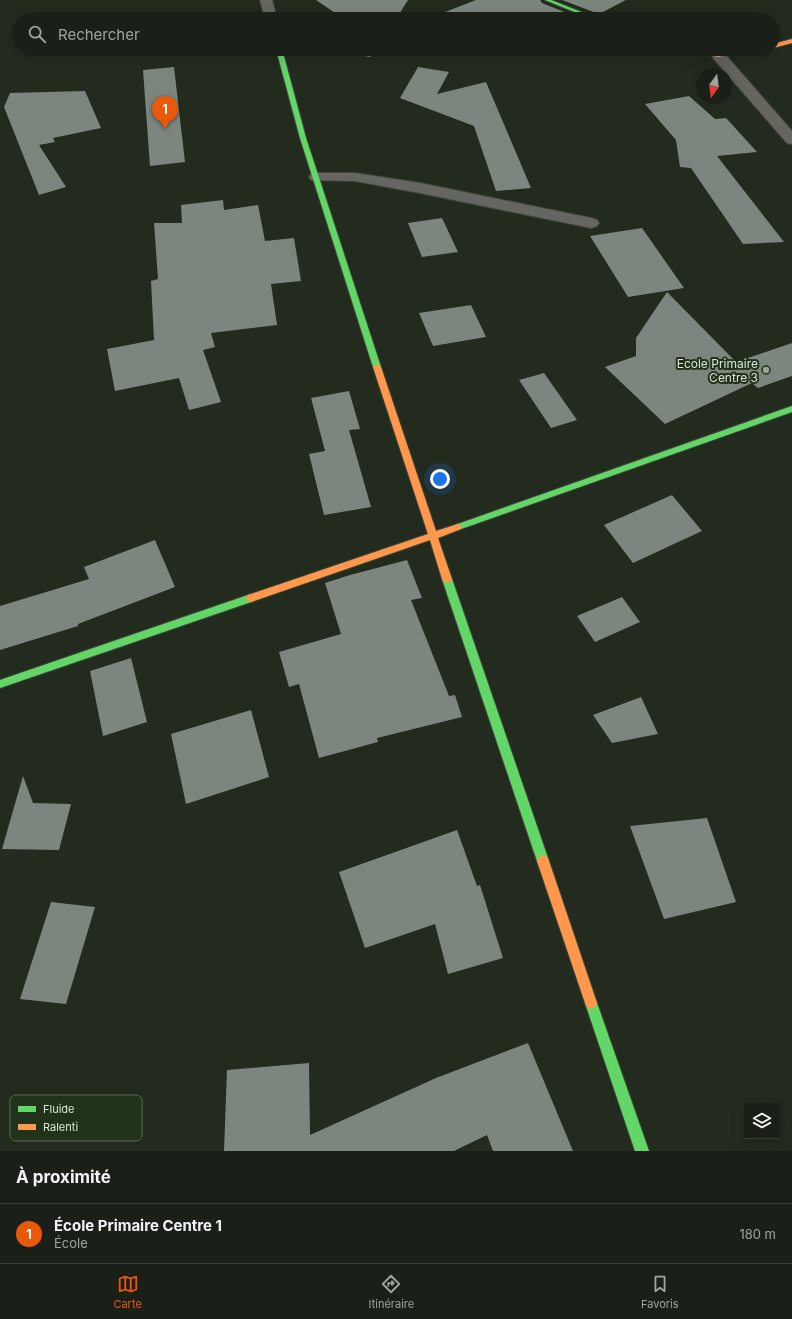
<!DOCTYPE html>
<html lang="fr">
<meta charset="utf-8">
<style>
body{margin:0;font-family:Inter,sans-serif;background:#272d24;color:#f1f3f6}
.controls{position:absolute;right:12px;bottom:12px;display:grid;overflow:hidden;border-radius:0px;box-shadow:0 4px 16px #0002}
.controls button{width:36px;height:36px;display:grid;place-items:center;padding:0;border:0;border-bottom:1px solid #383e36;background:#1a2017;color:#f1f3f6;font:20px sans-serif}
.compass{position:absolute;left:696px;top:68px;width:36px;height:36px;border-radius:50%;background:#1a2017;box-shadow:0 4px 16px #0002;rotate:194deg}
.you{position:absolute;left:440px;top:479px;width:14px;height:14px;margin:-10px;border:3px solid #fff;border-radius:50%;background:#1a73e8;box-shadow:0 0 0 6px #1a73e833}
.badge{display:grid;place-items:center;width:26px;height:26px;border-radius:50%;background:#ea580c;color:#fff;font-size:13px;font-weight:700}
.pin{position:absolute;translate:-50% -33px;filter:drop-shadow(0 1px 2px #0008)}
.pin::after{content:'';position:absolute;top:21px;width:14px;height:12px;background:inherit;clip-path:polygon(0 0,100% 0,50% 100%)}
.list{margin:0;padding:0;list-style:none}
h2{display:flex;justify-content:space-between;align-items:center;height:52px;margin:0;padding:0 16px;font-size:17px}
h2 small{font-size:13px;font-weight:400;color:#9fa3a1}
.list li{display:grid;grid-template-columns:26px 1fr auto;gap:12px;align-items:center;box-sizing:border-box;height:60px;padding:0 16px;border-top:1px solid #383e36}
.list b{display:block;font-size:15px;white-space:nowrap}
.list p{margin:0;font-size:13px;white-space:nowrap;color:#9fa3a1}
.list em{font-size:13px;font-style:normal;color:#9fa3a1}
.icon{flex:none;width:22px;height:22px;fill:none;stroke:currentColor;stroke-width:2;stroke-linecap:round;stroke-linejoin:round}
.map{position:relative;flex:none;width:792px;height:1151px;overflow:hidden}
.search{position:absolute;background:#1a2017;box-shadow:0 4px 16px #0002;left:12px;right:12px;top:12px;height:44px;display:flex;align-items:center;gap:10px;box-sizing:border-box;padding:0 14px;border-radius:22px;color:#9fa3a1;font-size:15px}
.sheet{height:112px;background:#1a2017}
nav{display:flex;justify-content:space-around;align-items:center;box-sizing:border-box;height:56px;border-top:1px solid #383e36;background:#1a2017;font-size:11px;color:#9fa3a1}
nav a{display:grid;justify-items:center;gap:2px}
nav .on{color:#ea580c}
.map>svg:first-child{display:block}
.building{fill:#7c867e}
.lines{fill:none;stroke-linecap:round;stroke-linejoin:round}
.street-casing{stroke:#41483d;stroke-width:2}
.fast-casing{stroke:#41483d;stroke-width:2}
.slow-casing{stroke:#41483d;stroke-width:2}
.street{fill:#656660;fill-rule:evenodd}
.fast{fill:#63d668;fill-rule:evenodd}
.slow{fill:#ff974d;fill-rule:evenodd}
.poi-dot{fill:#9ba597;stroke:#223119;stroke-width:1.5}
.labels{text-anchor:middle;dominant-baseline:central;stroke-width:4;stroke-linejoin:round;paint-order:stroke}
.poi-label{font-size:12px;fill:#dce7d7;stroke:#223119;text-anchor:end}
.key{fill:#223119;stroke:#5a6852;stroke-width:1}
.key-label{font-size:11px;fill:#dce7d7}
</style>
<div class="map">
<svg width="792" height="1151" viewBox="0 0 792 1151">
<rect width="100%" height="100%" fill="#232b1f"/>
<path class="building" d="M316 0H408L396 19H344Z
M476 0H540L542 3 582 19H450L440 14Z
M562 0H626L599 14Z
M335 49H376L370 57 334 51Z
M174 67 185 162 150 166 143 70Z
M418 67 449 72 437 94 486 82 531 188 496 191 474 126 400 98Z
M85 91 101 128 53 138 55 142 39 145 66 187 39 195 4 107 10 93Z
M689 96 715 119 726 118 757 152 717 156 784 242 743 244 691 168 680 167 676 140 645 104Z
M223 200 224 210 258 205 265 241 294 238 301 281 271 284 277 325 211 333 215 347 203 350 221 402 189 410 179 378 115 391 107 349 154 340 151 281 158 279 154 223H182L181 205Z
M442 218 458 252 422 257 408 223Z
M642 228 684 288 628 297 590 236Z
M667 292 736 362 792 343V376L758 388 752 383 665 424 605 367 636 356V338Z
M471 305 486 337 433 346 419 313Z
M544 373 577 420 551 428 519 380Z
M349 391 360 429 349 430 371 507 324 515 309 454 325 451 311 398Z
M672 495 702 531 633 563 604 525Z
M155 540 175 587 78 624V626L0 650V606L89 579 84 567Z
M407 560 422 598 411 600 449 696 455 695 462 717 377 738 378 742 319 758 299 684 289 687 279 652 341 634 325 583 350 575Z
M622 597 640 622 595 642 577 616Z
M131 658 147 722 103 736 90 671Z
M641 697 658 734 612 743 593 715Z
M251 710 269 777 186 804 171 734Z
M23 776 33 803 71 804 59 850 2 849Z
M707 818 736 902 664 919 630 826Z
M457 830 477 886 480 885 503 958 448 974 435 924 365 948 339 872Z
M51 902 95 907 66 1004 20 999Z
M528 1043 573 1151H493L487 1135 454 1151H224L227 1070 309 1063 310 1135 436 1078Z"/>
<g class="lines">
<g class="street-casing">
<path id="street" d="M260 0H272L277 19H265Z
M718 51 723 52 792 131V144L787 143 713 58 712 55 713 52Z
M316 173H355L420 183 591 218 597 220 599 223 597 226 591 228 420 193 355 181 311 180 309 177 311 174Z"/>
</g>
<g class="fast-casing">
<path id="fast" d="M545 0H551L599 19H592Z
M276 49H282L306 138 381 367 380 369 377 370 373 367 300 138Z
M792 406V412L461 529H455L454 527 455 525Z
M447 575 450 576 452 579 549 861 547 865 543 867 539 865 537 861 442 579 444 576Z
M251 594 254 595 256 598 254 601 0 688V680Z
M591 997 595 999 597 1003 649 1151H635L585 1003 587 999Z"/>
</g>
<g class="slow-casing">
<path id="slow" d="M792 39V43L773 48V44Z
M679 49C692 49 704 53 717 53 732 54 749 49 765 49L718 57Z
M377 364 381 367 436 531 458 524 462 527 461 529 438 538 452 579 450 582H444L442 579 430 540 251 602 248 601 246 598 248 595 428 534 373 367Z
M543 855 547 857 549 861 597 1003 595 1007 591 1009 587 1007 585 1003 537 861 539 857Z"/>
</g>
<use href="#street" class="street"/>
<use href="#fast" class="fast"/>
<use href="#slow" class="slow"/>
</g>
<circle class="poi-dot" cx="766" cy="370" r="4"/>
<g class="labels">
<g class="poi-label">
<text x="758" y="363">Ecole Primaire<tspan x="758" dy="14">Centre 3</tspan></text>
</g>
</g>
<rect x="10" y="1095" width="132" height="46" rx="6" class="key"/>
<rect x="18" y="1106" width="18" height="6" fill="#63d668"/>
<rect x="18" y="1124" width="18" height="6" fill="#ff974d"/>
<g class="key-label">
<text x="43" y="1113">Fluide</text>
<text x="43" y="1131">Ralenti</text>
</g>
</svg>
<div class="controls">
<button><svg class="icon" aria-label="layers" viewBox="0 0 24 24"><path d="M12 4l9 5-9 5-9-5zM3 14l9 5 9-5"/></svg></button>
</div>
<svg class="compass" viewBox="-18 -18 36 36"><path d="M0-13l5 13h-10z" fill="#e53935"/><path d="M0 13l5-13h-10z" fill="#9fa3a1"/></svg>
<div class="you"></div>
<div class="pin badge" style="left:165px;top:129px">1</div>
<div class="search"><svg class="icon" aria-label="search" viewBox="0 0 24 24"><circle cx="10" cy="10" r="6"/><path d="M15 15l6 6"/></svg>Rechercher</div>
</div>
<section class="sheet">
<h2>À proximité<small></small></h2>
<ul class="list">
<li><span class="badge">1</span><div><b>École Primaire Centre 1</b><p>École</p></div><em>180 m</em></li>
</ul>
</section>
<nav>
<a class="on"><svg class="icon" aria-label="map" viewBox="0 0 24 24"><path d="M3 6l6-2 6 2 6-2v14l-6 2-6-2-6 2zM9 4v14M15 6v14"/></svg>Carte</a>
<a><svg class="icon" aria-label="directions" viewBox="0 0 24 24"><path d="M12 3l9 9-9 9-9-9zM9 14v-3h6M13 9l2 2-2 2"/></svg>Itinéraire</a>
<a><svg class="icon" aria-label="saved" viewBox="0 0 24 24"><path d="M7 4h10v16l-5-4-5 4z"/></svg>Favoris</a>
</nav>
